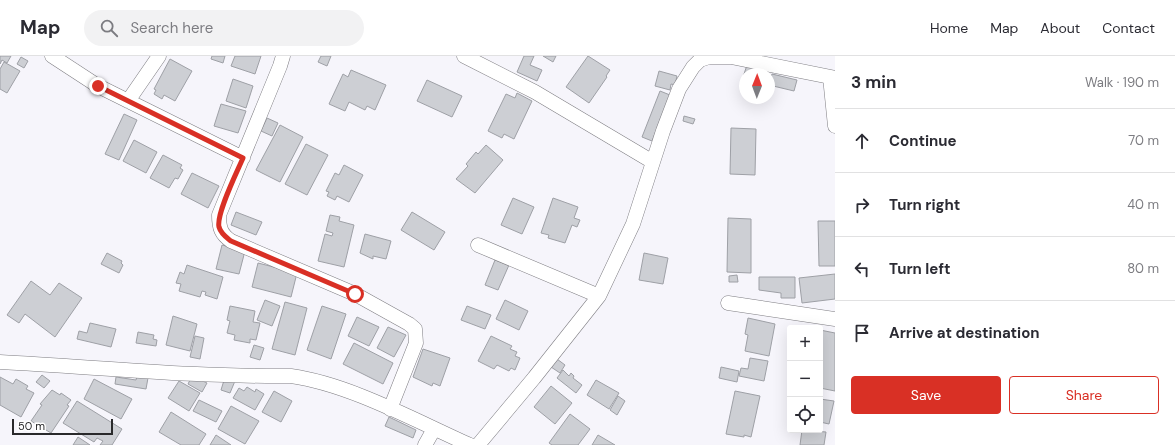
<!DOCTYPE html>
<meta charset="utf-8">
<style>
body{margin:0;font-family:"DM Sans",sans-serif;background:#f2f2f3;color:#2b2b33}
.controls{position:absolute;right:12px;bottom:12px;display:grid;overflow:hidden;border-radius:4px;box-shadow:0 4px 16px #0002}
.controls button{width:36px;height:36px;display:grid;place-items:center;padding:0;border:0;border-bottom:1px solid #e1e1e2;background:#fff;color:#2b2b33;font:20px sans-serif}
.compass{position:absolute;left:739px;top:12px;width:36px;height:36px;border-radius:50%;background:#fff;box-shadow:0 4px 16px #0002;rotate:1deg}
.scale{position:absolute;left:12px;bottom:10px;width:101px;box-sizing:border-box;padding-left:4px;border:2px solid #29292b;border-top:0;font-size:11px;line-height:14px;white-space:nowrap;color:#29292b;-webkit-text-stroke:3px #fff;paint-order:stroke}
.stop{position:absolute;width:12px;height:12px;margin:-9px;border:3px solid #d93025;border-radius:50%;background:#fff}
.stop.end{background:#d93025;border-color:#fff;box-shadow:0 1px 4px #0008}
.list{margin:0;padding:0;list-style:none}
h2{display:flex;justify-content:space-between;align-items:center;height:52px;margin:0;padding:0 16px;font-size:17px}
h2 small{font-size:13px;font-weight:400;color:#7c7c81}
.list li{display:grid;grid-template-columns:26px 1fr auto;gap:12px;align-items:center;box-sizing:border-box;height:64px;padding:0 16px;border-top:1px solid #e1e1e2}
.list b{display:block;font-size:15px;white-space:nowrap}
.list em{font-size:13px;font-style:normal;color:#7c7c81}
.actions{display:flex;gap:8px;padding:12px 16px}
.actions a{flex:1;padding:9px 0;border:1px solid #d93025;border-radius:4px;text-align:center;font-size:14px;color:#d93025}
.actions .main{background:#d93025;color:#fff}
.icon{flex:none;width:22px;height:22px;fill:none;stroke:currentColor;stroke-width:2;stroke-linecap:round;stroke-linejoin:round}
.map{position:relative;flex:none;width:835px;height:389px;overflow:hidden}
header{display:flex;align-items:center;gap:24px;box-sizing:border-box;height:56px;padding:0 20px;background:#fff;border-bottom:1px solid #e1e1e2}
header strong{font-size:19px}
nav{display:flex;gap:22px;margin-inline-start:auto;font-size:14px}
.search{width:280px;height:36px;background:#f2f2f3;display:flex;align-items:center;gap:10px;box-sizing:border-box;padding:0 14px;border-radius:22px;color:#7c7c81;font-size:15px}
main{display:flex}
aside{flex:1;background:#fff}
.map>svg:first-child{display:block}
.building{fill:#cdcfd4;stroke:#9ea0a6}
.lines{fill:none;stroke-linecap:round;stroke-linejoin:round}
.minor-casing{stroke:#7e7d82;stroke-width:15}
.minor{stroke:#fff;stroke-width:14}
.route{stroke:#d93025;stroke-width:5}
</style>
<header>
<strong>Map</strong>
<div class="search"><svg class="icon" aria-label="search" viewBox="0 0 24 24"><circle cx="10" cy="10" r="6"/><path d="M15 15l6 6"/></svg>Search here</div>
<nav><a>Home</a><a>Map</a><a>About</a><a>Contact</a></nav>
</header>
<main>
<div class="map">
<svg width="835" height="389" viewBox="0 0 835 389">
<rect width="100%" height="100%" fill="#f6f5fb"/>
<path class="building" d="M0 0H11L7 7 2 4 0 8Z
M212 0H225L223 7 211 3Z
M235 0H261L255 18 231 10Z
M321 0H331L327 10 318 6Z
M524 0H534L530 9 542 14 537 25 517 16Z
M543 0H556L553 6Z
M588 0 610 14 606 20 607 21 589 47 566 31Z
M21 1 28 5 24 12 17 8Z
M170 3 192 15 175 45 164 39 162 43 154 38 156 34 154 33Z
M4 6 20 15 7 37 0 33V13Z
M747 9 764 15 763 18H745V21H743Z
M351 14 386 29 375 54 367 50 365 54 349 46 345 55 329 48 343 18 348 21Z
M659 15 677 20 675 29 671 28 670 34 655 30Z
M772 18 797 24 794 35 769 29Z
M233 23 253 30 246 52 226 45Z
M427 24 462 40 452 61 417 45Z
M660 35 670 39 652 85 642 81Z
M517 37 532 45 514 83 504 78 502 82 488 75 506 38 515 42Z
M221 48 246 55 238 77 214 70Z
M124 58 137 64 119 104 105 98Z
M684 60 695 63 693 68 683 65Z
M267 62 278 67 272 80 261 75Z
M280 69 303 81 280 126 256 114Z
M731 72 756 73 755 119 730 118Z
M134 84 157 96 146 117 123 105Z
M306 88 328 99 307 139 285 128Z
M486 89 503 104 475 137 456 123 468 110 466 108 476 96 478 98Z
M163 99 182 109 180 112 183 114 178 123 175 122 169 132 150 122Z
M344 109 363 119 349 146 337 140 335 144 327 140 329 136 326 135 335 117 339 119Z
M192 117 219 130 208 152 181 138Z
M513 142 534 151 522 178 501 169Z
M553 142 578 151 574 162 580 164 577 171 572 169 565 187 548 182 549 179 541 177Z
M236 156 262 166 256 179 231 169Z
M412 156 445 176 434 194 401 174Z
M330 159 340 161 339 165 354 169 344 211 318 205 325 178 332 180 333 177 326 175Z
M728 162 751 163V217L727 216Z
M818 165H835V210H819Z
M365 178 391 185 386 203 373 200V203L360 197Z
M222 189 245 195 239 218 216 213Z
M107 197 122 205 121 207 123 209 119 217 101 208Z
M644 197 668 202 663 228 639 224Z
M495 204 509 209 498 234 485 229Z
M258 207 297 217 291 241 252 231Z
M187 209 223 221 217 243 205 239 206 236 202 235 200 241 179 235 181 228 176 227 180 216 184 218Z
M835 218V243L802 247 799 222Z
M737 219 738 226H729V220Z
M759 221H795V242H781V237L759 234Z
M31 225 50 239 59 227 82 242 55 281 25 258 19 267 7 259Z
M265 244 280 250 272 270 257 264Z
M505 244 528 255 519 274 496 263Z
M285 246 307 252 295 299 272 293Z
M230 250 255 255 253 266 260 267 256 284 250 283V287L234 284 235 279 227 277 230 265 227 264Z
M322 250 346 258 331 303 307 294Z
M467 250 491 259 485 273 461 264Z
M173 260 197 268 190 295 166 289Z
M357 261 379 271 369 290 348 280Z
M748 262 775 268 769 300 745 295 748 279 745 278Z
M90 267 116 273 111 291 77 283 79 275 87 277Z
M388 271 406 279 394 301 377 292Z
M820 274 835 277V335L820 332Z
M138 276 154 279 153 283 157 284 156 290 136 287Z
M195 280 204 282 200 303 190 301Z
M491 280 512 290 510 293 517 296 515 300 520 302 515 314 511 312 509 315 497 309 494 313 478 305Z
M354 287 393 307 383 328 343 308Z
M254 289 264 292 260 304 250 301Z
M423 293 450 302 440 330 433 327 432 330 413 321Z
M750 302 768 305 764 325 739 320 741 312 748 313Z
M557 303 565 309 560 317 551 311Z
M721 311 739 315 737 326 719 322Z
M563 314 569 320 571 317 574 320 573 322 582 329 576 337 557 322Z
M42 319 50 325 44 332 36 326Z
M137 320 148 322 146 333 115 328 116 321 136 324Z
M192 320 207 327 202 336 188 328Z
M0 321 13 328 16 323 28 330 26 333 34 337 21 361 0 349Z
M225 321 235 325 230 337 221 334Z
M94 323 132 343 121 363 84 343Z
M596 324 619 337 609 353 587 339Z
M179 325 200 337 189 355 168 342Z
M551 330 572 347 555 368 534 351Z
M247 331 255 336 256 333 264 338 255 354 233 342 239 332 244 335Z
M52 334 60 339 61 337 71 344 67 349 69 350 51 377 31 365 42 349 40 348Z
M274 335 292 345 281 366 262 356Z
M735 335 760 340 751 381 744 379V381L726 378Z
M618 340 625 345 617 359 610 354Z
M820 343 834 345 829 368 820 366Z
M199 344 222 355 216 366 193 355Z
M77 345 122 373 112 389H100L103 385 97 382 94 386 63 367Z
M231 350 259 365 245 388 218 373Z
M171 356 206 378 199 389H181L159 376Z
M570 358 590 373 578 389H552L549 387Z
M389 361 416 374 413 382 385 370Z
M802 374 826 376 824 389H800Z
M216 379 231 389H210Z
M598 379 615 389H592Z
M78 381 90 389H73Z"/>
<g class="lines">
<g class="minor-casing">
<path id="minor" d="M52 0 98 30 243 102
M283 0 280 10 219 159C219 172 221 178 231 185L355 238 409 268 415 273 416 287 390 353
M464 0 535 36 653 106
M830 21 835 70
M128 45 159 0
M478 189 599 240
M728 247 835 263
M0 306C97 311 194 321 291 320 349 328 416 365 470 389
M425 389 434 373
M478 389 534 322 599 240 633 168 663 75 679 33 693 11 700 4 709 1H731L835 22"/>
</g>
<use href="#minor" class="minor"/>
</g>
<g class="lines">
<path class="route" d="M98 30 243 102C237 116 216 158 219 171 221 178 226 181 231 185L355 238"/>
</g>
</svg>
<div class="controls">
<button>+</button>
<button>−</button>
<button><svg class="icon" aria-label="locate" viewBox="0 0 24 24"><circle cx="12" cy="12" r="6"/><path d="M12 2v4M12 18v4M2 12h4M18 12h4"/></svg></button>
</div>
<svg class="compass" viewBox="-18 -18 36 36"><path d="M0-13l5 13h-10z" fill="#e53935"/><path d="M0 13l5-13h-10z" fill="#7c7c81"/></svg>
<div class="scale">50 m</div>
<div class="stop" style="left:355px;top:238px"></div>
<div class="stop end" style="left:98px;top:30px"></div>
</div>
<aside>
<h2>3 min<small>Walk · 190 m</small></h2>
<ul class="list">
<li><svg class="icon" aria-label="ahead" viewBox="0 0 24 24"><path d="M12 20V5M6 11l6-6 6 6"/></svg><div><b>Continue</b></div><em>70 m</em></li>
<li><svg class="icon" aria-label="right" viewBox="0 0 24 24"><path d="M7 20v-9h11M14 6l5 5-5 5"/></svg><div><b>Turn right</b></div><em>40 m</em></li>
<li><svg class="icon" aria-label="left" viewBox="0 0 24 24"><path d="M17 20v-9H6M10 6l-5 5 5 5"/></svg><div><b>Turn left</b></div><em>80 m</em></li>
<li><svg class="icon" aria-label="arrive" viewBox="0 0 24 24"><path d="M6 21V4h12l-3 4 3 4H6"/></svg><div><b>Arrive at destination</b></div></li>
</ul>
<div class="actions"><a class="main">Save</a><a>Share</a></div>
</aside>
</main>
